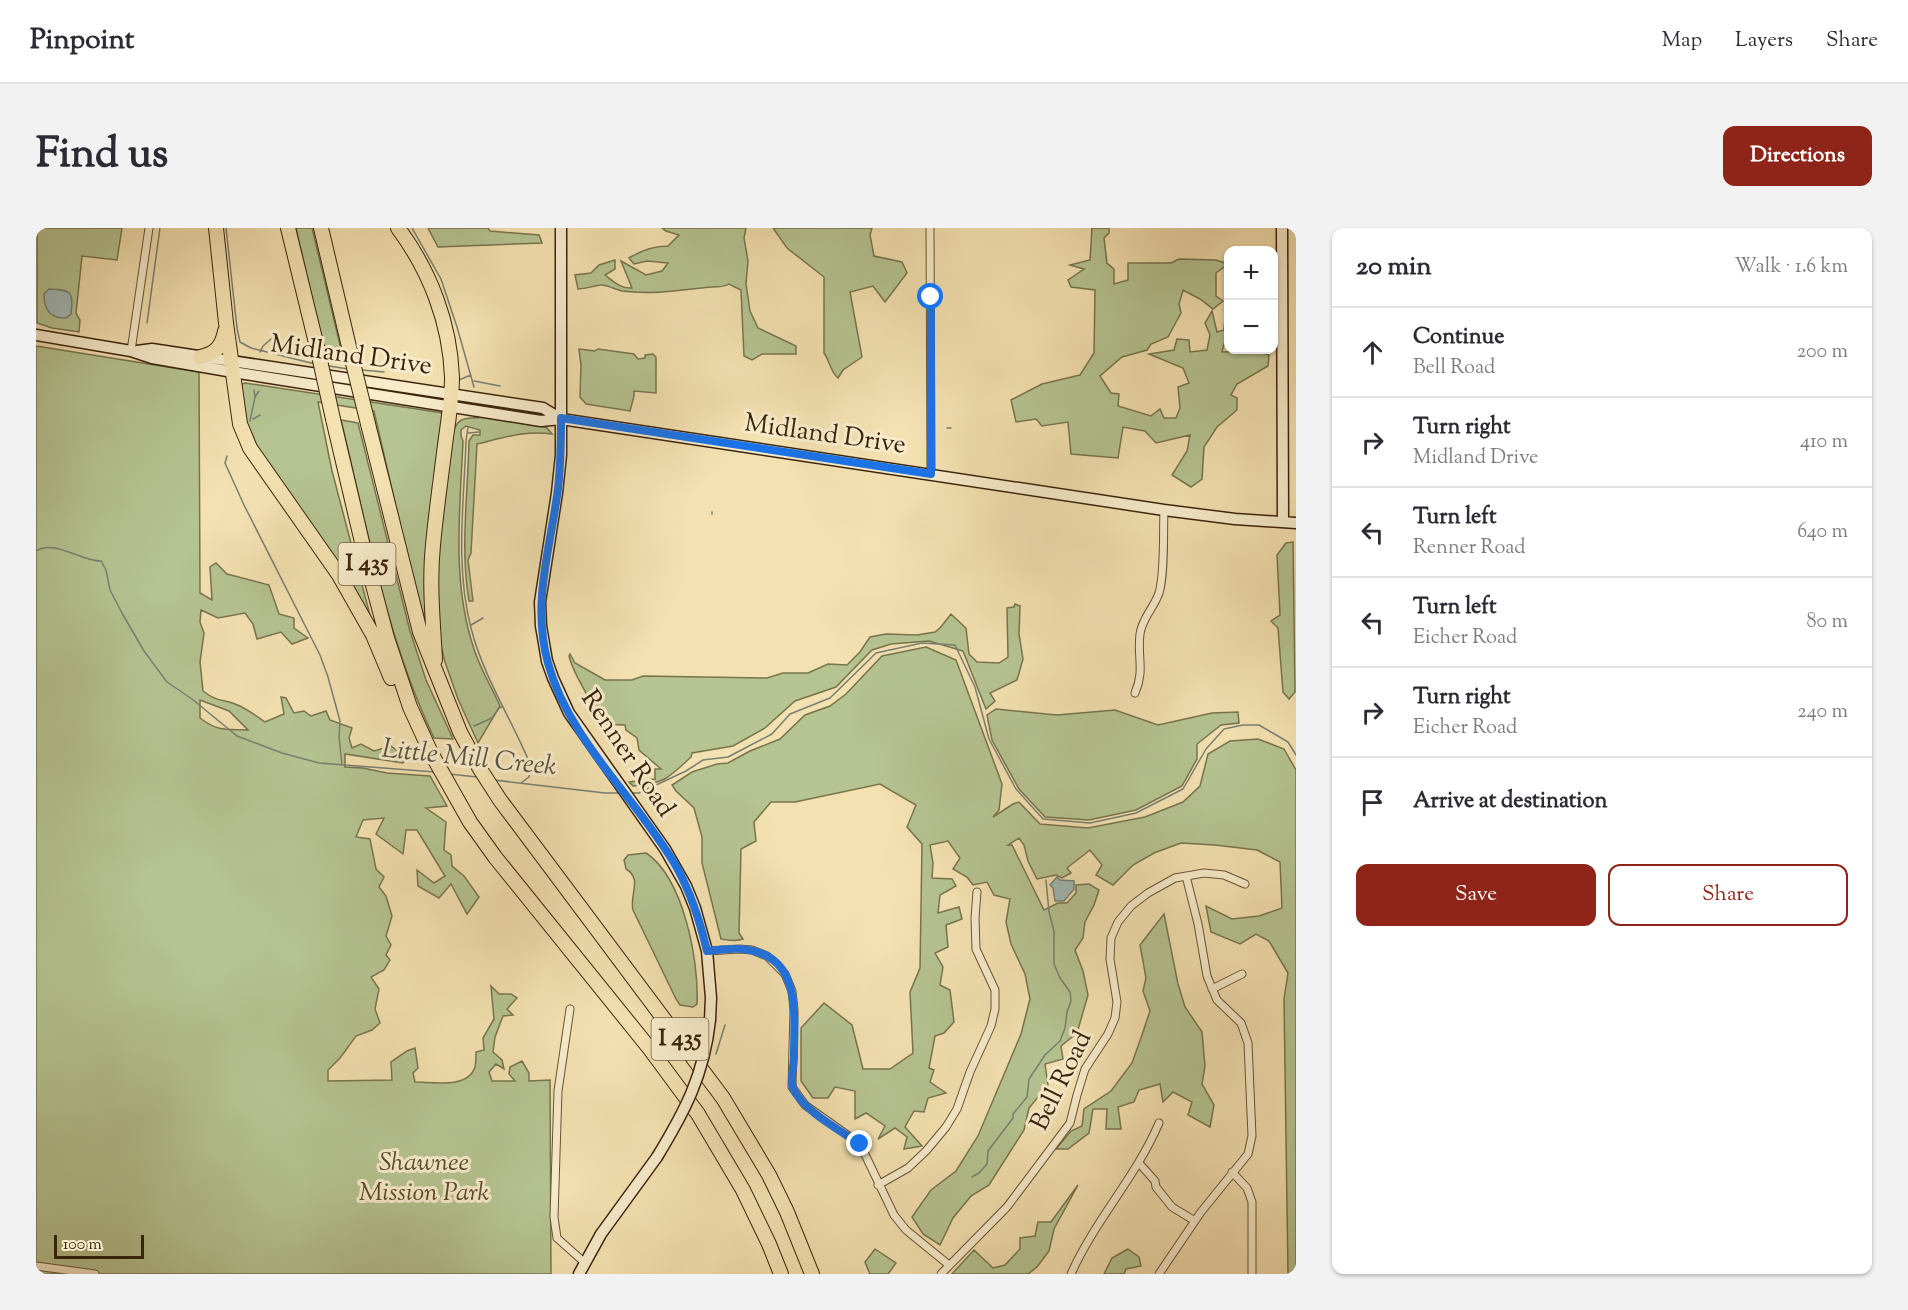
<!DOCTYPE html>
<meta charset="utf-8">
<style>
body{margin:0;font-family:"Sorts Mill Goudy",serif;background:#f2f2f3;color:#2b2b33}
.controls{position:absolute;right:18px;top:18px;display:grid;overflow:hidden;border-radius:12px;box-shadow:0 2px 4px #0004}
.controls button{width:54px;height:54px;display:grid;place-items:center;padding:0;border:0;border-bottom:2px solid #e1e1e2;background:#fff;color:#2b2b33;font:30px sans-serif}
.scale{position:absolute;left:18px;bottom:15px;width:90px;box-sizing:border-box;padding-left:6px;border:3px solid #3b240c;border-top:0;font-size:16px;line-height:21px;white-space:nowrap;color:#3b240c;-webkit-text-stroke:4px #f8eccc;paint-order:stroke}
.stop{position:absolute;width:18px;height:18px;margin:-14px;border:4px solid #1a73e8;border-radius:50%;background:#fff}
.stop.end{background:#1a73e8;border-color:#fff;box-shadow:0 2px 6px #0008}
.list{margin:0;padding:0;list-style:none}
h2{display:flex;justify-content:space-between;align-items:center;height:78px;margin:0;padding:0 24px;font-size:26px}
h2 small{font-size:20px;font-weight:400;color:#7c7c81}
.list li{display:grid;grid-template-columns:39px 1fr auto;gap:18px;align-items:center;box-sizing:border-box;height:90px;padding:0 24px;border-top:2px solid #e1e1e2}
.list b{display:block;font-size:22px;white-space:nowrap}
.list p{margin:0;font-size:20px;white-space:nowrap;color:#7c7c81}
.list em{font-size:20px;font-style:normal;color:#7c7c81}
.actions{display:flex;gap:12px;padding:18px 24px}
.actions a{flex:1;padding:14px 0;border:2px solid #8f2418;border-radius:12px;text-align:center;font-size:21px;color:#8f2418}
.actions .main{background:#8f2418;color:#fff}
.icon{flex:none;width:33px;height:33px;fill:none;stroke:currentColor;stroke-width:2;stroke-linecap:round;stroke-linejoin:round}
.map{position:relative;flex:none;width:1260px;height:1046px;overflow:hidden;border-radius:12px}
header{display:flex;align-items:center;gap:36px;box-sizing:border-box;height:84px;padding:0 30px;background:#fff;border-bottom:2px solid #e1e1e2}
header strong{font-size:28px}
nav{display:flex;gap:33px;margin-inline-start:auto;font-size:21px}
.intro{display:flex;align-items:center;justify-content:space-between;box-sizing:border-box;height:144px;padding:0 36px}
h1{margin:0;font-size:42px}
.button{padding:15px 27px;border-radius:12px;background:#8f2418;color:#fff;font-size:21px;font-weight:700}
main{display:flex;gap:36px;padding:0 36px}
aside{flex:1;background:#fff;border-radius:12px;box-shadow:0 2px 4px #0004}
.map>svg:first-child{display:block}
.green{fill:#b5c491;stroke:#78744e;stroke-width:1.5;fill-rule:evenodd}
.water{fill:#a1bbb8;stroke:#787f73;stroke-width:1.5}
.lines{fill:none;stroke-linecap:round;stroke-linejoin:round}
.stream{stroke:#787f73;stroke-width:1.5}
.street-casing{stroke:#695335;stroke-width:9}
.secondary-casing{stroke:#3b240c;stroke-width:13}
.highway-casing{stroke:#3b240c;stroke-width:16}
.street{stroke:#f8eccc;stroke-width:7}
.secondary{stroke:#f8eccc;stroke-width:10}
.highway{stroke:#f4e1b1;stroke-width:14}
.secondary-bridge-casing{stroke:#3b240c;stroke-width:13;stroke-linecap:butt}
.highway-bridge-casing{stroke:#3b240c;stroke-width:16;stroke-linecap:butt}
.secondary-bridge{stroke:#f8eccc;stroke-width:10}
.highway-bridge{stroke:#f4e1b1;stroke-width:14}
.route{stroke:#1a73e8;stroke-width:8}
.labels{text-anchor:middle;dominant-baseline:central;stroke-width:6;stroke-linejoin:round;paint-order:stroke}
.shield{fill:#f8eccc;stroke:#746046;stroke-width:1.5}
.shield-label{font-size:24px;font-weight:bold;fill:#3b240c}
.street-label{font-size:26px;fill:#3b240c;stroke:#f8eccc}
.park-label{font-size:26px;font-style:italic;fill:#5a4c2d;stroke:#f8eccc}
.water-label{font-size:27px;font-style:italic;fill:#5a5140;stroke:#f8eccc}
</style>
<header>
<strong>Pinpoint</strong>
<nav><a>Map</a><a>Layers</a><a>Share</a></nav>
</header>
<div class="intro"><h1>Find us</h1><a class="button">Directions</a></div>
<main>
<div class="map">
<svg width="1260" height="1046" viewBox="0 0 1260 1046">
<rect width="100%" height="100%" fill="#f4e1b1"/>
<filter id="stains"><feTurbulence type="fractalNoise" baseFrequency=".00333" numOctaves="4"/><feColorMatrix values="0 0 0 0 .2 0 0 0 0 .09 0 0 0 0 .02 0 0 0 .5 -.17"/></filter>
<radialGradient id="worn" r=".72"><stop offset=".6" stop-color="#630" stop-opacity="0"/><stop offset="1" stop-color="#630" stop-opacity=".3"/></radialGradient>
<path class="green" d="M1 0H86L81 32 46 28 40 85 44 92 43 104 16 100 1 95Z
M260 0H276L305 121 287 118Z
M392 0H452L454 3 503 7 506 15 402 19Z
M626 0H710L708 10 712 33 710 56 714 83 722 100 760 118V126H726L716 132 708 128 705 62 693 56C687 60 682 58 675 59 645 62 616 67 586 63 580 62 570 56 564 57 556 58 551 61 542 61L539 47 555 45 563 37 579 32V41L569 47C578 54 585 61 596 60L585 33 610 47 626 43 632 35 611 33 598 36 593 30C606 22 617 18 632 18L643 7 630 3Z
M737 0H836L834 7 838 28 866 34 871 45 849 74 837 58 814 64 826 129 807 142 802 150C794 143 794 133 788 125V49L751 20Z
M1056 0H1073V5L1068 10 1071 35 1078 41V56L1092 52V35H1135L1143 31 1180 32 1192 36 1180 45V68L1187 73 1177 81 1164 71 1147 62 1143 76 1145 85 1132 109 1115 116 1111 122 1086 129 1064 148 1075 165 1083 166 1082 178 1115 188 1124 181 1128 190H1140L1144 180 1142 159 1153 155 1147 140 1113 126 1138 122 1141 111 1153 112 1154 124 1171 122 1174 107 1169 95 1176 83 1181 104 1188 102 1189 90 1192 81V116H1188L1186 124 1222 123 1233 127 1232 138 1201 156 1195 167 1201 170V182L1181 199 1168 219 1166 251 1155 259 1136 247 1151 223 1154 207 1120 215 1109 203 1087 199 1082 230 1035 226 1032 194 1006 198 1000 191 980 194 975 172 1006 156 1044 147 1058 125 1059 62 1035 59 1032 52 1048 41 1034 37 1054 32Z
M0 118 163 144 164 365 176 372 174 339 180 335 191 346 233 357 243 386 258 390V400L272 410 256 416 245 404 221 411 217 396 209 385 182 390 165 382 164 394 168 405 164 434 167 463C180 473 184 471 199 476 210 480 219 487 229 494L248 486 245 469 250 470 258 485 268 483 275 488 290 483 294 492 316 500 313 510 316 520 325 516 338 523 355 518 371 530 367 535 309 526V539L327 540 351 545 394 548 411 578 390 580 410 594 408 622 415 627 416 638 428 648 443 669 431 686 415 656 403 670 382 658 381 642 398 655 409 648 381 602H370L367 626 340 606 348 590 327 592 320 609 334 611 340 641 348 649 343 659 350 668 356 688 350 708 355 717 350 727 354 732 348 742 335 749 343 761 339 781 344 795 336 802 320 808 304 830 292 842V853L356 852 355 834 371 823 379 820 382 840 377 845 379 854C397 854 432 861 439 839 440 834 440 829 440 824L448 822 447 810 458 791 455 758 463 766H475L481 770 471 781 477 787 467 788 459 809 457 824 466 832 468 841 460 836 453 844 456 853H479L473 846 474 839 486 833 493 845V853L514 852 515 1046H0ZM164 472 193 483 212 502C190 501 182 504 164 490Z
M543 121 559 123 562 121 598 126 602 131 609 130V127L617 126 620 129V165L598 163V168L594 183 550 176 544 169 545 137Z
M209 155 407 185 391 398 377 353 338 183 282 174 296 243 335 391 212 205 206 164V156Z
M446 189 508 199 511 200 516 206C490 202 466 210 441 216L435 325 432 332 437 373H433C424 321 432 266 433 213L437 207H444V202L430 198 425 202V208L427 213C424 283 415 356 439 424 445 442 456 460 464 478L442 515 422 471 409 434 405 418 399 348 417 204C423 186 433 192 446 189Z
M305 192 322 195 374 403 390 452 417 511 398 510C350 409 331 299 305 192Z
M1257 314 1259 464 1253 471 1247 464 1242 400 1235 393 1244 387 1241 327 1250 315Z
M979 376 984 378 983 406 987 431 981 452 954 465 959 473 950 481 927 423 893 413 855 416 836 422 800 459 759 473 729 500 697 518 656 525 655 529C632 550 630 555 597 558L593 554 619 551V541H625L603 522 601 510 590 502 589 497 564 496C559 487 556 478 552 469 545 455 537 444 533 428L534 426 539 435 569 452H596L607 448 731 450 747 445H772L792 436 811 437 824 424 834 409 850 406 881 407 899 404 904 400 915 386 930 400 933 426 941 434 963 435 972 429 971 380 978 379Z
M890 419 920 432 966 556 963 582 957 589 977 576 983 574 1004 596 1052 600 1109 589 1147 574 1164 558 1172 526 1194 513 1222 511 1248 521 1260 542V1046H1252L1248 771 1252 745 1233 713 1220 706 1204 716 1175 704 1170 678 1196 691 1223 688 1246 680 1244 634 1221 622 1179 617 1145 615 1118 625 1097 637 1077 657 1060 647 1066 637 1054 622 1031 640 1035 645 1026 650 1020 647 1001 651 992 633 988 617 983 610 972 617H976L1008 682 1022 675H1031L1040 665V657L1053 656 1063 662 1058 677 1049 694 1047 710 1039 722 1047 743 1052 767 1041 805 1025 818 1027 831 1009 836 1012 857 993 880 988 902 953 957 935 968 917 990 904 1017 887 1006 876 989 895 962 920 943 942 908 985 806 994 771 989 746 975 716 970 694 974 671 958 667 951 654 937 657 931 649 917 641 924 630 912 613 894 617 897 635 896 650 916 651 920 658 904 667 902 685 923 679 926 691 910 697 912 719 899 725 907 739 904 757 914 762 918 794 908 805 899 808 893 840 898 842 894 854 910 865 892 870 888 884 878 883 869 899 886 918 868 921 871 909 859 900 842 911 849 898 830 885 819 891V863L799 859 792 870H777L765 853V800L788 775 816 797 827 841H854L877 825 874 764 884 740 886 616 871 599 880 577 844 556 759 574H735L718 594 720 613 705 621 703 705 707 711C700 714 692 712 685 711L666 635V609L658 580 640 563 636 557 656 544 681 536 692 535 714 523 744 511 769 487 794 478 810 466 846 428Z
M960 481 1021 487 1079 482 1122 497 1176 485 1202 484 1203 495 1185 497 1161 516V531L1146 558 1100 582 1053 592 1009 589 983 561 956 512 951 487Z
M610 625C648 650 663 734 661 776L657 779 644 777 640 771 597 682C593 667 607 651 590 641L588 632 592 627Z
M1128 686 1142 756 1149 779 1166 804 1169 838 1166 856 1178 877 1174 899 1152 887 1156 874 1137 864 1127 874 1124 856 1103 862 1098 874 1082 879 1085 901H1070L1071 881H1057L1053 905 1032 921H1020L1035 903 1046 898 1048 881 1075 863 1096 835 1106 807 1114 783 1107 763 1110 750 1104 717Z
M1042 957 1018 1001 1013 1023 1001 1039 992 1046H916L938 1022 957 1040 969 1037 984 1021V1010L999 1008 1002 994H1015Z
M839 1021 860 1035 852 1046H834L829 1034Z
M1092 1021 1103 1029 1105 1038 1090 1041 1088 1046H1068L1076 1030Z"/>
<path class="water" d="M13 61C35 62 38 63 35 86L30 90C14 91 8 81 8 66Z
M1021 649 1024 652 1038 653V661L1028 673H1019L1017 660 1014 657Z"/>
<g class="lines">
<path class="stream" d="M190 0 201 100 204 114 215 120 279 136
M376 0 405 51 421 99 438 159
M111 95 124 0
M224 124 227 118 235 111
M293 138 312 141
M326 142 348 144
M423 152 435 147
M438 153 464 158
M219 169 223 163
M217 191 224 187
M214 193 219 169 218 162
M432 199 430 213C428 274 419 339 435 400 447 448 476 492 495 538L493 549 485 555
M911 200H915
M432 205 443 204
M191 228 189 235 208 277 284 427 292 449 304 493 303 509 306 536
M676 286V284
M0 323C19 311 44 333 65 333L70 342 74 362 86 385 108 423 131 454 156 471 201 508 246 525 283 535 399 544
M435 397 447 390
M438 498 456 490 463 480 466 479
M413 546 441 549
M458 552 569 565H584
M595 565H603L650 543 667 532 692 529 736 506 754 486 794 470 840 425 886 415 919 417 939 459 953 511 980 561 1007 591 1054 595 1100 585 1147 561 1170 521 1188 501 1207 497H1223L1252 514 1260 527
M680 826 689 797
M936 949 943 945 951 936 952 923 977 890V886L991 869 993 851 1009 827 1024 813 1029 800 1031 784 1035 773 1034 764 1024 750 1018 736V703L1013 684 1010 652"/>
<g class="street-casing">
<path id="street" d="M894 0 895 246
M95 123 113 0
M1099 465C1109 442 1101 429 1104 406 1106 390 1118 380 1123 365 1129 345 1127 304 1128 282
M671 723 703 721 716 722 731 728 749 746 756 763 758 782 756 859 769 877 824 916 858 987 870 1002 913 1037
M1176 761 1206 746
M534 781 522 863 518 989 521 1010 549 1035
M1103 935 1119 953 1120 959 1136 979 1159 993
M1196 944 1211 960 1216 974V1046
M842 957 872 940 890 923 910 899 921 881 934 844 955 798 959 781V762L940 721 939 690 941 664
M0 1038 59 1046
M905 1046 971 979 1034 895 1041 867 1049 841 1072 806 1079 790 1081 774 1074 731 1075 710 1082 694 1095 678 1112 665 1139 650 1168 645 1188 647 1209 656
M1035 1046C1059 992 1100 949 1123 895
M1123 1046 1165 984 1212 926 1216 908 1212 815 1205 795 1181 772 1171 748 1162 696 1150 648"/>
</g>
<g class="secondary-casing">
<path id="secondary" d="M525 0V227L521 265 504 374 505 398 511 433 517 450 533 485 629 621 650 658 659 680 671 723 675 770 674 792
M1246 0 1247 294
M0 107 95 123 116 130 197 144 505 193 525 191 1128 282 1199 291 1260 295
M101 123 116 121 507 180 525 191
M543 1046 565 1006 621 929"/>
</g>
<g class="highway-casing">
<path id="highway" d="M180 0 190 95 204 196 214 220 303 347 337 407 355 450
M252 0 281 119
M285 0 314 123
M362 0C394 43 414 95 416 149 416 172 412 194 409 217 405 250 400 284 397 317 393 356 397 393 399 432
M164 129C179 126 186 119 189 103
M297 191 329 327 351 410 374 479 395 525 434 594 459 629 614 821 662 886 707 962 733 1016 745 1046
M332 196 384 404 424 504 444 541 464 572 687 870 733 947 751 984 776 1046"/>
</g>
<use href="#street" class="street"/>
<use href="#secondary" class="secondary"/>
<use href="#highway" class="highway"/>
<g class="secondary-bridge-casing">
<path id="secondary-bridge" d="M621 929C649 883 668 847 674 792"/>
</g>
<g class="highway-bridge-casing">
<path id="highway-bridge" d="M281 119 297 191
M314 123 332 196"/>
</g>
<use href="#secondary-bridge" class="secondary-bridge"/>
<use href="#highway-bridge" class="highway-bridge"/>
</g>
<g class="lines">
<path class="route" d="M824 916C804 902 767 883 757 860 754 853 758 837 758 828 758 788 766 731 713 722 699 719 685 722 671 723 664 693 655 665 640 638 600 569 533 513 512 435 496 377 513 325 521 268 525 242 525 216 525 190L895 246V69"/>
</g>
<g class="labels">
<g class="shield">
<rect x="302.5" y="315" width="57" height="42" rx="4.5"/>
<rect x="615.5" y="790" width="57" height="42" rx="4.5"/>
</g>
<g class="shield-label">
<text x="331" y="336">I 435</text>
<text x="644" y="811">I 435</text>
</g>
<g class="street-label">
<text transform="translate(315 128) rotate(8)">Midland Drive</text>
<text transform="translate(789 207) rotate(8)">Midland Drive</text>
<text transform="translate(591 526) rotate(56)">Renner Road</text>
<text transform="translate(1026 853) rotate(-64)">Bell Road</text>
</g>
<g class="park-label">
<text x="388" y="935">Shawnee<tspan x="388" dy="30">Mission Park</tspan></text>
</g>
<g class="water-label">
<text transform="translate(433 531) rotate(6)">Little Mill Creek</text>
</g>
</g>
<rect width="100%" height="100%" filter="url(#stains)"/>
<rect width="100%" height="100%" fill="url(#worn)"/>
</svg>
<div class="controls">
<button>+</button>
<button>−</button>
</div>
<div class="scale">100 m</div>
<div class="stop" style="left:895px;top:69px"></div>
<div class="stop end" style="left:824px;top:916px"></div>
</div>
<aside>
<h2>20 min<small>Walk · 1.6 km</small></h2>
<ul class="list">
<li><svg class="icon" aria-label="ahead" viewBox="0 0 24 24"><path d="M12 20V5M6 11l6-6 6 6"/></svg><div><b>Continue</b><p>Bell Road</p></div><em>200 m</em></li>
<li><svg class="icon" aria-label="right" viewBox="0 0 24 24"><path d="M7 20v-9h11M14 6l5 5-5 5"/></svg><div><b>Turn right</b><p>Midland Drive</p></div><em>410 m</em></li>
<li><svg class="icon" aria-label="left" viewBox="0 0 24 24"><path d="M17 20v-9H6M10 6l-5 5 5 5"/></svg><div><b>Turn left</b><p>Renner Road</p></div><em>640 m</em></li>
<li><svg class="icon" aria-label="left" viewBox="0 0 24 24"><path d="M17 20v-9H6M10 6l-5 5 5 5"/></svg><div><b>Turn left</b><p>Eicher Road</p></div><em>80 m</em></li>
<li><svg class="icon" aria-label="right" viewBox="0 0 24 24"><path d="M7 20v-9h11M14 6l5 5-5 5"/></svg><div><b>Turn right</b><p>Eicher Road</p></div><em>240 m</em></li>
<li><svg class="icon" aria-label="arrive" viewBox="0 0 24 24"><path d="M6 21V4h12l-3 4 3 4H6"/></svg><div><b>Arrive at destination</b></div></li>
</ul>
<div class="actions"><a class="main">Save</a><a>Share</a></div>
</aside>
</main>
